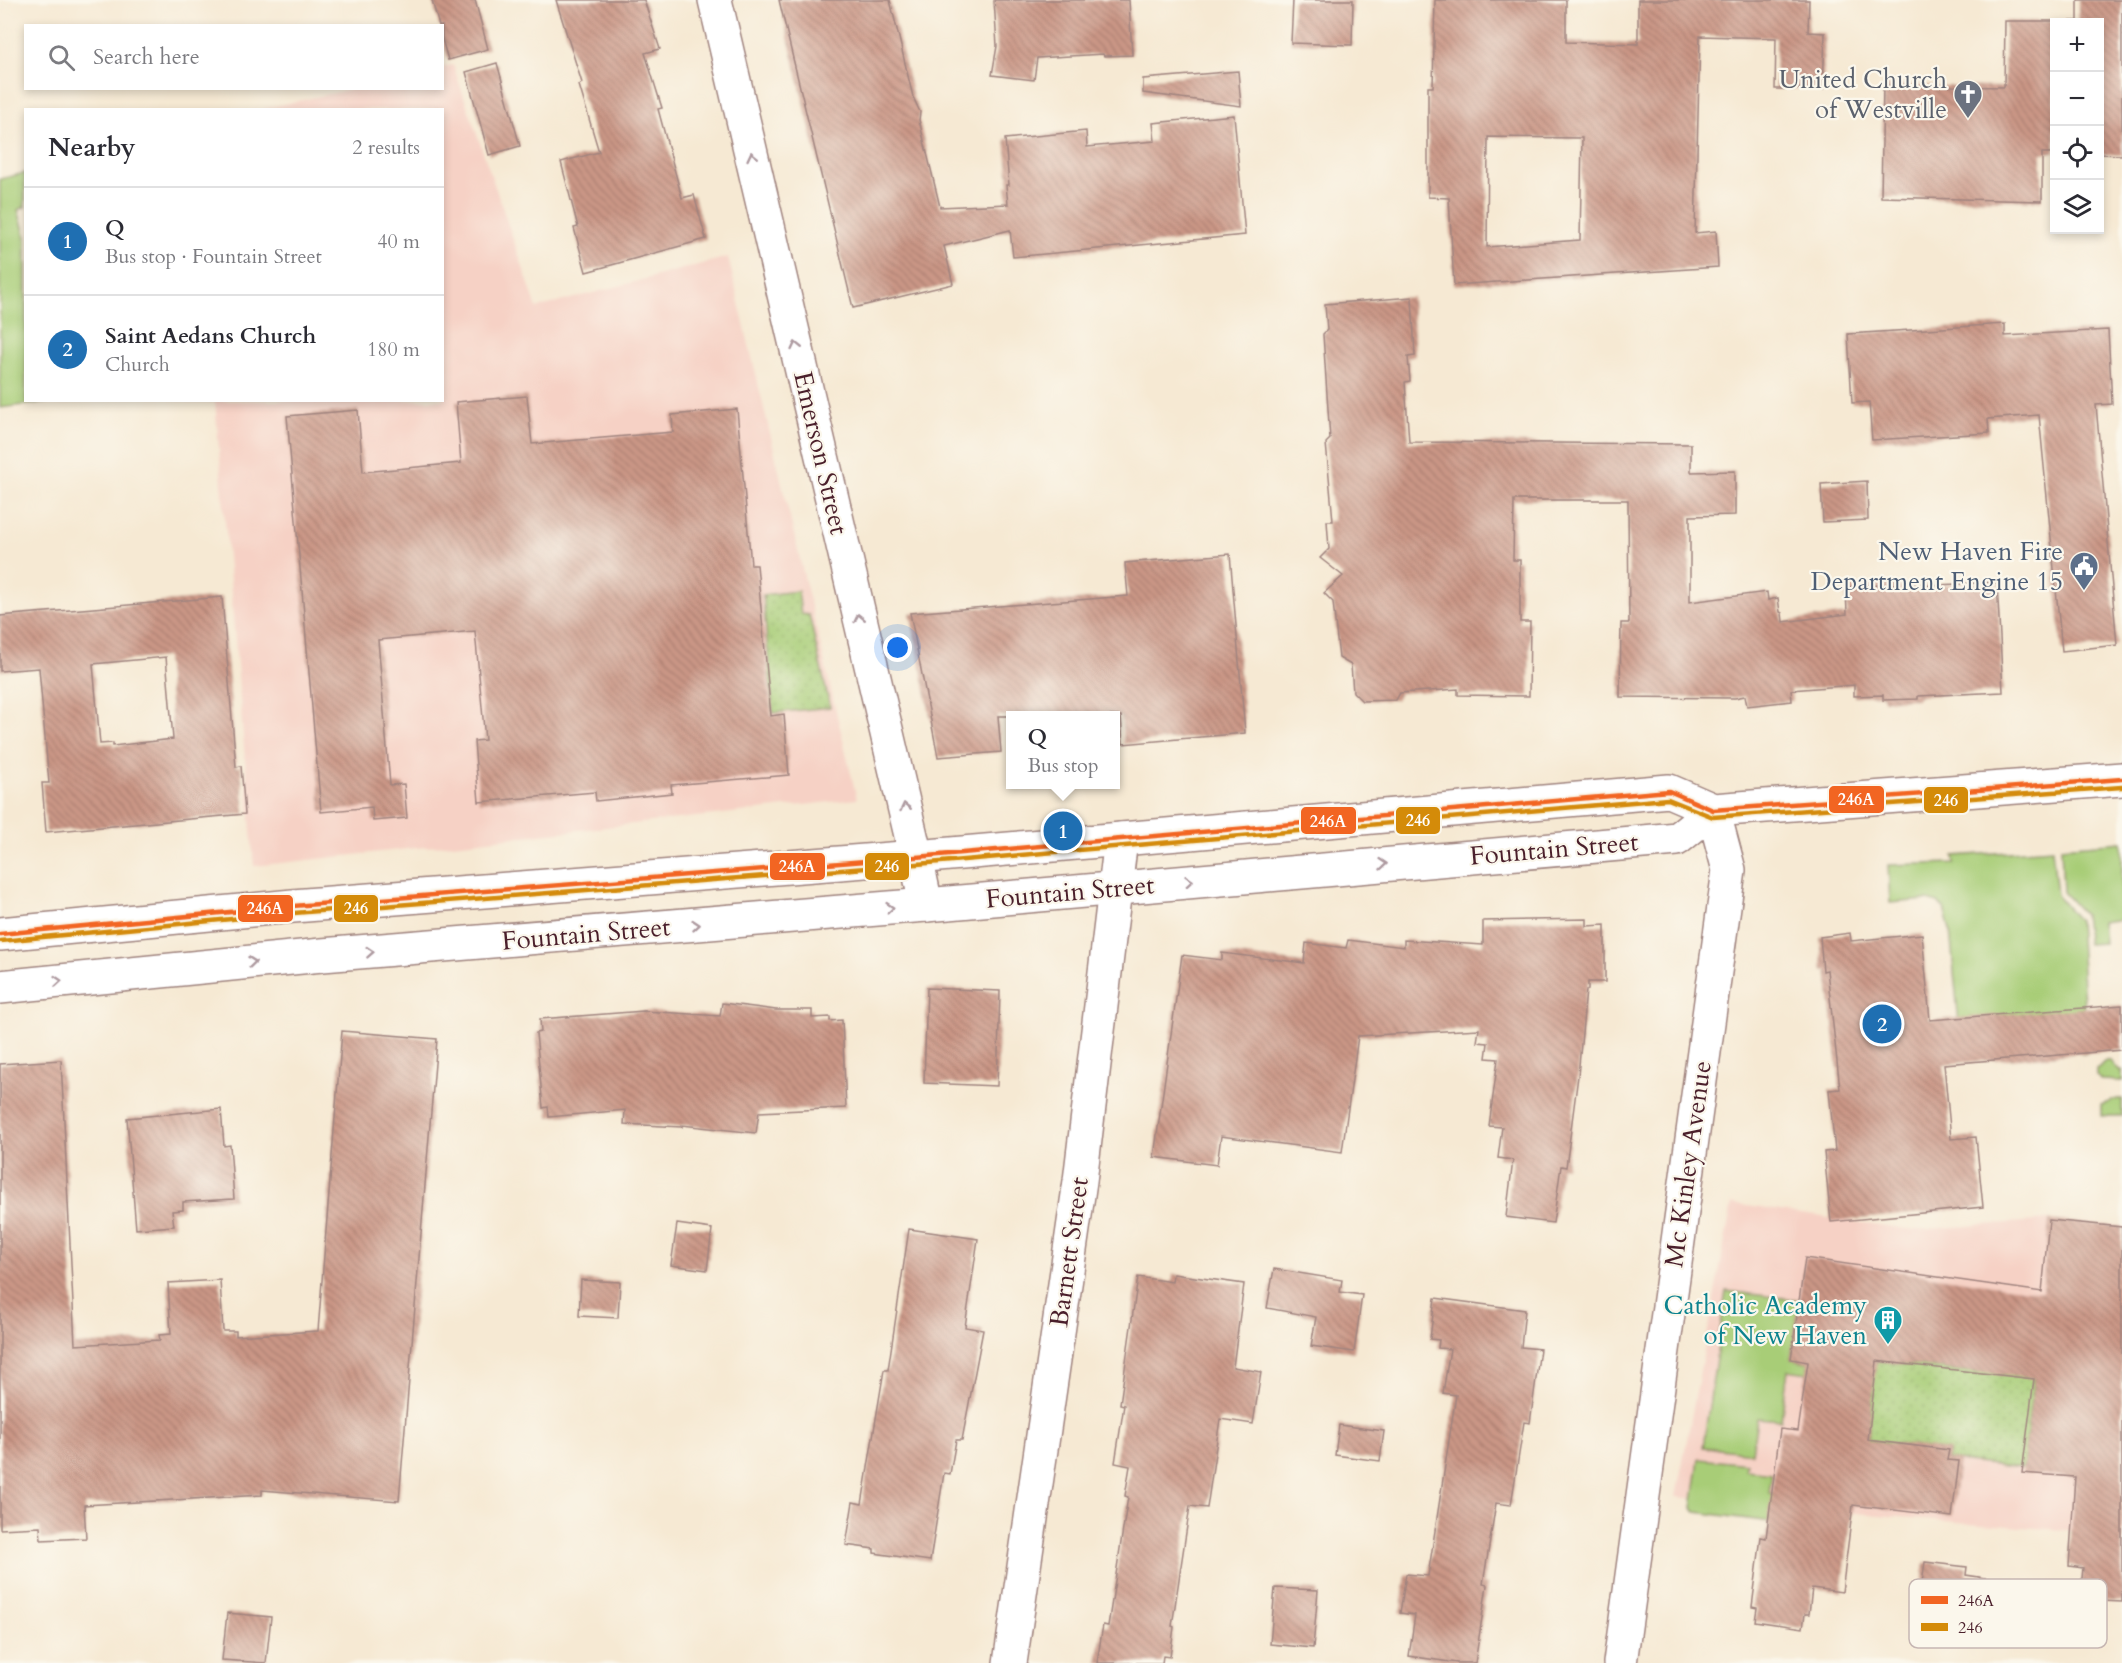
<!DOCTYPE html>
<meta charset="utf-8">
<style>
body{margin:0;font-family:Cardo,serif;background:#f7f7f7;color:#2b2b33}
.controls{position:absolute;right:18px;top:18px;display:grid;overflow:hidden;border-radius:0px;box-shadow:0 3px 9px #0003}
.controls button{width:54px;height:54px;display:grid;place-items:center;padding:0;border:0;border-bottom:2px solid #e1e1e2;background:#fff;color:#2b2b33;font:30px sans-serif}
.you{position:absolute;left:898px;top:648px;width:21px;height:21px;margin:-15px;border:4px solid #fff;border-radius:50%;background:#1a73e8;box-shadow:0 0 0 9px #1a73e833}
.badge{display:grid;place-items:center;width:39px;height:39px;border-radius:50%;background:#1f6fb2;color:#fff;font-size:20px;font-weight:700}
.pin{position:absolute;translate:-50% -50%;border:3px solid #fff;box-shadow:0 2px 6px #0006}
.popup{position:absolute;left:1006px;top:711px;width:114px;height:78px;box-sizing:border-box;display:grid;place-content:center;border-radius:0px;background:#fff;filter:drop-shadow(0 2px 4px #0005);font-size:20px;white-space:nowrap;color:#7c7c81}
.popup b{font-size:22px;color:#2b2b33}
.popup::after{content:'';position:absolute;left:50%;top:100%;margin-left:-12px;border:12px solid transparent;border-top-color:#fff}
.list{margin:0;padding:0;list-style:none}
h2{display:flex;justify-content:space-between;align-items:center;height:78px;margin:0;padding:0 24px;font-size:26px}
h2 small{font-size:20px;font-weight:400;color:#7c7c81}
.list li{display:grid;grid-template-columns:39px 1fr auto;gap:18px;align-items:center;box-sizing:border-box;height:108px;padding:0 24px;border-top:2px solid #e1e1e2}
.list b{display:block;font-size:22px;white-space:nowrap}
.list p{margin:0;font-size:20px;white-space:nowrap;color:#7c7c81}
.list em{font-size:20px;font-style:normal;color:#7c7c81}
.icon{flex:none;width:33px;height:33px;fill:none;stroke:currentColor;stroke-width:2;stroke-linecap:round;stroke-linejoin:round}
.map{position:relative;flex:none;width:2122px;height:1663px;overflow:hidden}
.search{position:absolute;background:#fff;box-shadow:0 3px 9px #0003;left:24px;top:24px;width:420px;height:66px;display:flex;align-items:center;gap:15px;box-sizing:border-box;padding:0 21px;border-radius:0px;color:#7c7c81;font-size:22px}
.panel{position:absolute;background:#fff;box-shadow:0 3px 9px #0003;left:24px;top:108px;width:420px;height:294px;border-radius:0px}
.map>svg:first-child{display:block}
.built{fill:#f6d1c5}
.grass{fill:#a8cd77;stroke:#797651;stroke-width:1.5}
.park{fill:url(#park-dots);stroke:#797651;stroke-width:1.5}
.building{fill:url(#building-back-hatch);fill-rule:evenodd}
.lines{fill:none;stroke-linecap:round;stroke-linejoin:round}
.street-casing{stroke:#a0847f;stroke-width:36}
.secondary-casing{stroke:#a0847f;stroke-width:36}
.street{stroke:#fff;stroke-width:33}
.secondary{stroke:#fff;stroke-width:33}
.bus-1-casing{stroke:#fbf7ec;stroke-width:9}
.bus-2-casing{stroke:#fbf7ec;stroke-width:9}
.bus-1{stroke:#f26522;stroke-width:4.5}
.bus-2{stroke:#d48b09;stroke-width:4.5}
.oneway{stroke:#ae9aa0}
.labels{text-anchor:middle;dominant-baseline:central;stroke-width:4.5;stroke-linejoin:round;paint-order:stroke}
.worship-label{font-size:26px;fill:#5b616d;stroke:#fbf7ec;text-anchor:end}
.street-label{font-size:26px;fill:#4a1f2b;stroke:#fbf7ec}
.service-label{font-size:26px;fill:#4e5e75;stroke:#fbf7ec;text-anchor:end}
.culture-label{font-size:26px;fill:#0d838f;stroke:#fbf7ec;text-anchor:end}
.key{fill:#fbf7ec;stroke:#c6b6b2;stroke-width:1.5}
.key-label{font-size:16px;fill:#4a1f2b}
.line-badge{stroke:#fbf7ec;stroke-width:2}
.badge-label{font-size:16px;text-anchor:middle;font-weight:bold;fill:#fff}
</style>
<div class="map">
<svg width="2122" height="1663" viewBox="0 0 2122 1663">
<defs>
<pattern id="park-dots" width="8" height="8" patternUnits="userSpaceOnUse" patternTransform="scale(1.5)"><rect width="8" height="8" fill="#a8cd77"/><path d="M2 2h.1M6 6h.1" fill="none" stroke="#92b067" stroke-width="1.8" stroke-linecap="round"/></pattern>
<pattern id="building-back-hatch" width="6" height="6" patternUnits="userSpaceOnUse" patternTransform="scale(1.5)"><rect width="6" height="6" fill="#cb9786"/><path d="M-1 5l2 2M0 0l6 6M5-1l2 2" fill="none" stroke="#a77b6e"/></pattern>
</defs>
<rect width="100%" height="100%" fill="#fbf7ec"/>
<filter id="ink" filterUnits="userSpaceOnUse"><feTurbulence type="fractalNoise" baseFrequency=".0167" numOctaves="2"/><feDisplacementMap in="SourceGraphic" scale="12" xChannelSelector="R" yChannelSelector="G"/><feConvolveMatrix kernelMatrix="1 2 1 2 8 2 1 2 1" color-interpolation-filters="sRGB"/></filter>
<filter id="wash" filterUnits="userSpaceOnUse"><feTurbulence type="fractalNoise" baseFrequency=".008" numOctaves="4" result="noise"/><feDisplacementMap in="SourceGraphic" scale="24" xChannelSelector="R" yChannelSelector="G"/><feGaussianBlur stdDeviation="1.35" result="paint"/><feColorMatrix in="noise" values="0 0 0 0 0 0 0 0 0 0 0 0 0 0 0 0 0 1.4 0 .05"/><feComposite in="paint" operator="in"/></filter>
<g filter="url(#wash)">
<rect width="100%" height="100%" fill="#f6e9d3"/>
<path class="built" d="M453 65 537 308 728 257 857 799 254 866 215 401 442 400V110L262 109 352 89 442 88 443 67Z
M1732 1204 1914 1230 2049 1220 2122 1226V1534L1980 1524 1676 1497Z"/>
<path class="grass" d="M25 173V207L18 210 26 237V400L56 401 0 408V179Z
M2122 842V919L2102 922 2104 943 2088 944 2084 915 2063 892 2061 847Z
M2052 849 2057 895 2079 921 2087 1053 2082 1054 2078 1009 1960 1035 1950 930 1944 909 1938 903 1927 900 1890 903 1888 865 1955 863 1954 856Z
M2105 1061H2111L2119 1071H2122V1081L2101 1080 2097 1075V1069Z
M2117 1099H2122V1116H2101V1105Z
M1726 1291 1800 1300 1791 1359 1817 1364 1815 1374 1788 1370 1781 1420 1757 1418 1752 1453 1703 1447Z
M1699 1459 1747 1464 1746 1470 1772 1473 1769 1493 1812 1501 1809 1527 1696 1512 1692 1508Z"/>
<path class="park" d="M798 591 801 614 809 615 830 707 773 713 763 595Z
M2042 1309 2023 1468 1947 1460 1949 1451 1868 1440 1873 1392H1868L1861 1359 1979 1373 1984 1330Z"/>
<g id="blocks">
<path class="building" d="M432 0H475L488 49 448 60 442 39V26H439Z
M556 0H644L660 49 645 53 662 108 658 109 682 198 694 195 706 239 586 272 574 228 578 227 561 162 599 152 579 85 582 83Z
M779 0H890L913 97 920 112 919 120 940 207 1008 204 1006 185H1009L1005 139 1086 131 1087 147 1155 141 1153 123 1234 115 1245 235 1013 257 1010 230 944 246 953 284 853 308Z
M994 0H1129L1132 55 1104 56 1103 54 1037 58 1034 80 992 75 997 46Z
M1293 0H1353L1352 45 1291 43Z
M1435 0H1566V42L1638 44V0H1809L1808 32 1825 33 1823 89H1775L1776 38 1700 36 1695 233 1716 231 1718 267 1454 285 1449 198 1428 197V87H1433ZM1488 137 1582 138 1580 240 1487 247Z
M2078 0H2122V155L2100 154V22H2055V153H2042V201L1881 197 1883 85 2004 87 2005 21H2078Z
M497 63 520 146 489 155 466 72Z
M1238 71 1241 106 1143 93V79Z
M1412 297 1415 356 1408 357 1410 381 1405 382 1409 442 1691 444V472L1735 471V515L1690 516V602L1767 592 1768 600 1778 598 1780 612 1782 613 1783 622 1847 614 1846 587 1898 584V587L1997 582 2003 692 1918 696V699L1883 700V695L1854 696V685L1791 690 1792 701 1747 706 1745 696 1735 698 1620 697 1621 623H1629L1628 500H1514L1513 560H1520V622H1530L1529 696 1458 695V689L1400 693 1396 700 1362 701 1353 692 1351 665 1339 658 1333 602 1324 593 1343 576 1320 558 1329 549 1327 521H1333L1326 443 1330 439 1323 334 1327 330 1325 304Z
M2005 324V336L2108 330 2112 404 2096 405 2117 645 2062 651 2039 415 1988 419 1989 433 1872 440 1869 402 1852 403 1848 334Z
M527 396 532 444 673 432 672 415 737 409 751 565H757L771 716 784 714 789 775 671 785 672 793 596 801 595 792 479 802 474 741 485 740 475 631 378 640 390 785 404 784 407 818 373 821 372 807 321 812 287 416 358 410 363 472 461 463 456 402Z
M1867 481 1868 520 1823 522 1821 484Z
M1230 554 1245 733 1123 744 1121 716H998L1001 752 938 757 910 613 1128 596 1125 563Z
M222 597 236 767 241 766 245 814 46 832 42 783H49L39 668 0 671V616ZM166 657 173 739 113 746V743L100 744 93 664Z
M1587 919V926L1605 925V982H1588V990H1586L1578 1076 1570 1137 1566 1167 1561 1166 1553 1223 1506 1217 1513 1160 1498 1158 1502 1127 1489 1126 1498 1059 1486 1058 1488 1043 1477 1042 1479 1029 1358 1036 1342 1152 1221 1136 1217 1165 1154 1157 1182 955 1222 960V953L1304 963 1306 943 1346 948 1348 940 1404 947V940L1483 945V921Z
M1850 933 1851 941 1922 934 1930 1020 2122 1005V1050L1944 1064 1951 1139 1976 1137 1983 1207 1831 1222 1824 1152 1835 1151 1829 1090 1840 1089 1827 970 1823 971 1820 937Z
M927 988 1000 991 997 1086 924 1083Z
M722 1003 776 1010H812V1018L830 1017V1021L842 1020 846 1108 759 1112 756 1133 682 1125V1127L624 1124 625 1110 549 1117 548 1107 543 1108 536 1033 541 1032 540 1019 644 1011 720 1016Z
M342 1031 437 1039 399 1501 262 1490V1495L84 1505 86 1538 41 1540 40 1527 0 1529V1064L61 1060 75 1345 160 1340 159 1335 171 1334 168 1283 220 1280 223 1331H236V1336L318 1331Z
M221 1109 224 1146 230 1145 234 1199 183 1202V1210L172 1211 174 1226 136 1229 127 1118Z
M2049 1220 2122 1227V1602L2080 1600 2083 1568 2069 1566 2075 1477 2022 1473 2034 1379 1877 1361 1868 1440 1949 1450 1947 1460 1959 1461 1952 1517 1853 1505 1842 1592 1812 1588 1809 1614H1805L1803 1628 1755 1621 1757 1608 1752 1607 1761 1537 1766 1538 1780 1429 1798 1431 1808 1362 1791 1359 1805 1258 2042 1292Z
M677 1224 712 1229 707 1270 671 1265Z
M909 1229 978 1239 965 1327 983 1330 962 1440H956L950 1474 944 1473 930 1561 874 1553V1549L846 1545 853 1502 862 1504 884 1370H888Z
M1274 1269 1342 1280 1340 1292 1362 1295 1354 1352 1311 1346 1316 1317 1267 1308Z
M1173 1274 1244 1284 1233 1367 1261 1372 1253 1424 1220 1419 1207 1508 1190 1506 1172 1626 1174 1627 1170 1657 1163 1656 1162 1663H1097L1103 1625 1108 1626 1128 1497 1125 1496 1130 1466 1115 1463 1124 1405 1120 1404 1138 1277 1172 1282Z
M581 1280 620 1282 618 1318 579 1316Z
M1435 1298 1525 1310 1521 1347 1540 1349 1530 1423 1524 1422 1511 1505 1496 1503 1483 1584 1487 1585 1475 1663H1457L1409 1656 1415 1615 1400 1613 1406 1574 1428 1576 1456 1395 1443 1393 1450 1349 1438 1348 1439 1340 1430 1339Z
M1339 1425 1384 1431 1380 1461 1335 1455Z
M1925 1562 1967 1567 1966 1575 2019 1583 2013 1633 1975 1628 1977 1618 1918 1610Z
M1275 1588 1318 1590 1313 1648 1270 1644Z
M227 1613 271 1617 266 1663 222 1660Z"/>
</g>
</g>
<g filter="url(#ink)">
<use href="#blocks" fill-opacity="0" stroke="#a0847f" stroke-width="1.5"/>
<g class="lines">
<g class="street-casing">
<path id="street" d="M715 0 916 857 926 905
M1010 1663 1080 1181 1121 839
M1620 1663 1729 870 1713 810"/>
</g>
<g class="secondary-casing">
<path id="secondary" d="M0 934 293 906 916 857 1669 791 1713 810 2122 779
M0 987 322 955 926 905 1677 839 1713 810"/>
</g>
<use href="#street" class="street"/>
<use href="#secondary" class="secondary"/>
<g class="bus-1-casing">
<path id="bus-1" d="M0 934 293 906 916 857 1669 791 1713 810 2122 779"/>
</g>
<g class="bus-2-casing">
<path id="bus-2" d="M1 941 294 913 917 864 1668 799 1713 817 2122 787"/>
</g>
<use href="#bus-1" class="bus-1"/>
<use href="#bus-2" class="bus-2"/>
</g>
<defs><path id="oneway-chevron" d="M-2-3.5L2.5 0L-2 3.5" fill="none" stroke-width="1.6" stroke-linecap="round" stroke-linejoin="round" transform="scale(1.5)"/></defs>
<g class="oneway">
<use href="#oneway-chevron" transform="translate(752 156) rotate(-103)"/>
<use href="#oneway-chevron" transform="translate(796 346) rotate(-103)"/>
<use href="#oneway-chevron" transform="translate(859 618) rotate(-103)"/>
<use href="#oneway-chevron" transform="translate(905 807) rotate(-103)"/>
<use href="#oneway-chevron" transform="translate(1383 864) rotate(-5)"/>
<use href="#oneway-chevron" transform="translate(1189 881) rotate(-5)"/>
<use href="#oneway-chevron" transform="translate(890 908) rotate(-5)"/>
<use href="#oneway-chevron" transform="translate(696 925) rotate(-5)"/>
<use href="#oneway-chevron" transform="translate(370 952) rotate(-4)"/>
<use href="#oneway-chevron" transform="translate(252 962) rotate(-6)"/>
<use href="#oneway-chevron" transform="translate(58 981) rotate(-5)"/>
</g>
</g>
<defs>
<g id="church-pin" transform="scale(1.5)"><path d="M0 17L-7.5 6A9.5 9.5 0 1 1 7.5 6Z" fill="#6b7280" stroke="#fbf7ec"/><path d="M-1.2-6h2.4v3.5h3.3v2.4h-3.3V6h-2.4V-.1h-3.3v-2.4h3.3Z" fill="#fff"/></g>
<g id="civic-pin" transform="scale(1.5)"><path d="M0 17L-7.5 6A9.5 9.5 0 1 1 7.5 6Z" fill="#5c6f8a" stroke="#fbf7ec"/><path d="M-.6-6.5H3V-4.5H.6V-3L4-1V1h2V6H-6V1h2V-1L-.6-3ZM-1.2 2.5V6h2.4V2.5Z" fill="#fff"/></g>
<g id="building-pin" transform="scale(1.5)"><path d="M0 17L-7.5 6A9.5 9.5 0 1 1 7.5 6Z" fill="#0f9aa8" stroke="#fbf7ec"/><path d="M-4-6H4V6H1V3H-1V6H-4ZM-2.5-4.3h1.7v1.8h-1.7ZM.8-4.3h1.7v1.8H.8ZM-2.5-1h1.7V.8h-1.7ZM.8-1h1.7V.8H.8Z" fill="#fff"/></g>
</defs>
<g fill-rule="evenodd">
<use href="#church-pin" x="1968" y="94"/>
<use href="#civic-pin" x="2084" y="566"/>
<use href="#building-pin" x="1888" y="1320"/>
</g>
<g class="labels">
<g class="worship-label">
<text x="1947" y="79">United Church<tspan x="1947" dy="30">of Westville</tspan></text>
</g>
<g class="street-label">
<text transform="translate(821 453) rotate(77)">Emerson Street</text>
<text transform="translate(1554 849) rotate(-5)">Fountain Street</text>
<text transform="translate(1070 892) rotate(-5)">Fountain Street</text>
<text transform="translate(586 934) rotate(-5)">Fountain Street</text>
<text transform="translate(1688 1164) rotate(-82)">Mc Kinley Avenue</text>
<text transform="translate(1069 1252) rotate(-82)">Barnett Street</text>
</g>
<g class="service-label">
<text x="2063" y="551">New Haven Fire<tspan x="2063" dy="30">Department Engine 15</tspan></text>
</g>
<g class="culture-label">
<text x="1867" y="1305">Catholic Academy<tspan x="1867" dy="30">of New Haven</tspan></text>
</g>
</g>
<rect x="1909" y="1579" width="198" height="69" rx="9" class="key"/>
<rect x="1921" y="1596" width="27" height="8" fill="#f26522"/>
<rect x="1921" y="1623" width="27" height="8" fill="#d48b09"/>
<g class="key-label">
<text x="1958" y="1606">246A</text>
<text x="1958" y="1633">246</text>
</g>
<g class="line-badge">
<rect x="1828" y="785" width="57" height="29" rx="6" fill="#f26522"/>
<rect x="1923" y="786" width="46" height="28" rx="6" fill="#d48b09"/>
<rect x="1395" y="806" width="46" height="29" rx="6" fill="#d48b09"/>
<rect x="1300" y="806" width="57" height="29" rx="6" fill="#f26522"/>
<rect x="864" y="852" width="46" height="29" rx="6" fill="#d48b09"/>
<rect x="769" y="852" width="57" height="29" rx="6" fill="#f26522"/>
<rect x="333" y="894" width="46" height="29" rx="6" fill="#d48b09"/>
<rect x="237" y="894" width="57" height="29" rx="6" fill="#f26522"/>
</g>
<g class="badge-label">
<text x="1856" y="805">246A</text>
<text x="1946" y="806">246</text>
<text x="1418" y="826">246</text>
<text x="1328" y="827">246A</text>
<text x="887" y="872">246</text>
<text x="797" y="872">246A</text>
<text x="356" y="914">246</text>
<text x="265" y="914">246A</text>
</g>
</svg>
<div class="controls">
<button>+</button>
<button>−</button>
<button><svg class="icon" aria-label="locate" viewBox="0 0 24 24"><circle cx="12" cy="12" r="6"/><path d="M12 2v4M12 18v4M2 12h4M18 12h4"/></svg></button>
<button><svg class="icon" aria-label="layers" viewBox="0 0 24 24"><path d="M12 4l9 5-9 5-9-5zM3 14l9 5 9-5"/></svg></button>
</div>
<div class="you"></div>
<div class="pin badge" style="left:1063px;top:831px">1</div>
<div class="popup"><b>Q</b>Bus stop</div>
<div class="pin badge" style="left:1882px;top:1024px">2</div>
<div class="search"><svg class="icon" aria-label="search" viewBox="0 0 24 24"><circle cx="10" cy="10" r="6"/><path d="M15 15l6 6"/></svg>Search here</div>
<section class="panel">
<h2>Nearby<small>2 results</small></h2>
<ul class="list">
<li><span class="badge">1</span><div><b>Q</b><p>Bus stop · Fountain Street</p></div><em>40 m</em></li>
<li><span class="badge">2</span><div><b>Saint Aedans Church</b><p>Church</p></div><em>180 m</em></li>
</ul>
</section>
</div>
